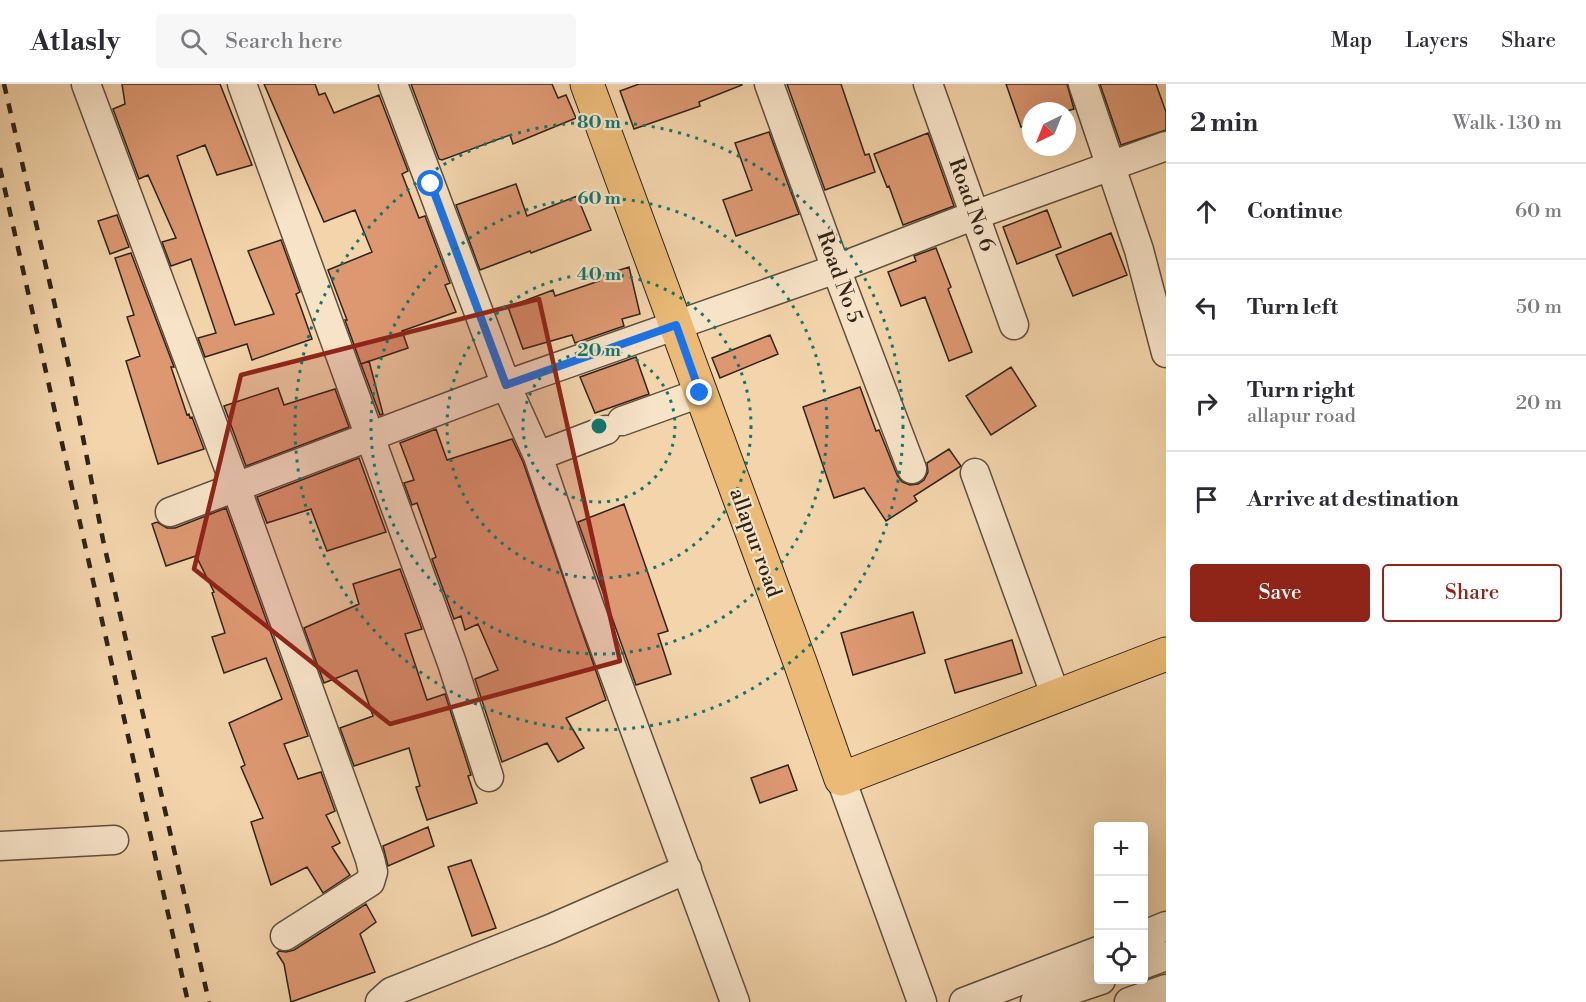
<!DOCTYPE html>
<meta charset="utf-8">
<style>
body{margin:0;font-family:"Libre Bodoni",serif;background:#f7f7f7;color:#2b2b33}
.controls{position:absolute;right:18px;bottom:18px;display:grid;overflow:hidden;border-radius:6px;box-shadow:0 6px 24px #0002}
.controls button{width:54px;height:54px;display:grid;place-items:center;padding:0;border:0;border-bottom:2px solid #e1e1e2;background:#fff;color:#2b2b33;font:30px sans-serif}
.compass{position:absolute;left:1022px;top:18px;width:54px;height:54px;border-radius:50%;background:#fff;box-shadow:0 6px 24px #0002;rotate:223deg}
.stop{position:absolute;width:18px;height:18px;margin:-14px;border:4px solid #1a73e8;border-radius:50%;background:#fff}
.stop.end{background:#1a73e8;border-color:#fff;box-shadow:0 2px 6px #0008}
.list{margin:0;padding:0;list-style:none}
h2{display:flex;justify-content:space-between;align-items:center;height:78px;margin:0;padding:0 24px;font-size:26px}
h2 small{font-size:20px;font-weight:400;color:#7c7c81}
.list li{display:grid;grid-template-columns:39px 1fr auto;gap:18px;align-items:center;box-sizing:border-box;height:96px;padding:0 24px;border-top:2px solid #e1e1e2}
.list b{display:block;font-size:22px;white-space:nowrap}
.list p{margin:0;font-size:20px;white-space:nowrap;color:#7c7c81}
.list em{font-size:20px;font-style:normal;color:#7c7c81}
.actions{display:flex;gap:12px;padding:18px 24px}
.actions a{flex:1;padding:14px 0;border:2px solid #8f2418;border-radius:6px;text-align:center;font-size:21px;color:#8f2418}
.actions .main{background:#8f2418;color:#fff}
.icon{flex:none;width:33px;height:33px;fill:none;stroke:currentColor;stroke-width:2;stroke-linecap:round;stroke-linejoin:round}
.map{position:relative;flex:none;width:1166px;height:918px;overflow:hidden}
header{display:flex;align-items:center;gap:36px;box-sizing:border-box;height:84px;padding:0 30px;background:#fff;border-bottom:2px solid #e1e1e2}
header strong{font-size:28px}
nav{display:flex;gap:33px;margin-inline-start:auto;font-size:21px}
.search{width:420px;height:54px;background:#f7f7f7;display:flex;align-items:center;gap:15px;box-sizing:border-box;padding:0 21px;border-radius:6px;color:#7c7c81;font-size:22px}
main{display:flex}
aside{flex:1;background:#fff}
.map>svg:first-child{display:block}
.building{fill:#dd9872;stroke:#2e2419;stroke-width:1.5}
.lines{fill:none;stroke-linecap:round;stroke-linejoin:round}
.minor-casing{stroke:#5f503e;stroke-width:31}
.major-casing{stroke:#2e2419;stroke-width:35}
.minor{stroke:#f7e3c8;stroke-width:28}
.major{stroke:#eaba76;stroke-width:33}
.rail{stroke:#2e2419;stroke-width:4.5;stroke-dasharray:10 10;stroke-linecap:butt}
.route{stroke:#1a73e8;stroke-width:8}
.marked{fill:#8f2418;fill-opacity:0.2;stroke:#8f2418;stroke-width:4.5;stroke-linejoin:round}
.ring{fill:none;stroke:#0f766e;stroke-width:3;stroke-dasharray:3 6}
.labels{text-anchor:middle;dominant-baseline:central;stroke-width:4.5;stroke-linejoin:round;paint-order:stroke}
.street-label{font-size:21px;fill:#2e2419;stroke:#f7e3c8}
.centre{fill:#0f766e;stroke:#f7e3c8;stroke-width:3}
.ring-label{font-size:18px;text-anchor:middle;font-weight:bold;fill:#0f766e;stroke:#f7e3c8;stroke-width:4.5;stroke-linejoin:round;paint-order:stroke}
</style>
<header>
<strong>Atlasly</strong>
<div class="search"><svg class="icon" aria-label="search" viewBox="0 0 24 24"><circle cx="10" cy="10" r="6"/><path d="M15 15l6 6"/></svg>Search here</div>
<nav><a>Map</a><a>Layers</a><a>Share</a></nav>
</header>
<main>
<div class="map">
<svg width="1166" height="918" viewBox="0 0 1166 918">
<rect width="100%" height="100%" fill="#f3d4ab"/>
<filter id="stains"><feTurbulence type="fractalNoise" baseFrequency=".00333" numOctaves="4"/><feColorMatrix values="0 0 0 0 .2 0 0 0 0 .09 0 0 0 0 .02 0 0 0 .5 -.17"/></filter>
<radialGradient id="worn" r=".72"><stop offset=".6" stop-color="#630" stop-opacity="0"/><stop offset="1" stop-color="#630" stop-opacity=".3"/></radialGradient>
<path class="building" d="M122 0H220L252 81 217 91 205 61 177 72 235 241 274 230 248 167 281 156 300 208 296 210 312 255 252 276 247 260 205 273 198 254 216 249 191 175 171 182 162 158 176 154 148 91 139 95 113 25 125 20Z
M264 0H315L319 11 325 9 334 29 379 11 408 87 402 90 419 134 425 132 450 199 445 201 456 228 402 247 408 264 361 280 345 236H347L328 186 372 168 355 126 324 138Z
M411 0H552L558 14 566 11 576 34 513 60 510 51 442 76 439 75Z
M639 0H742V1L699 18 700 22 634 45 620 7Z
M787 0H841L865 71 869 70 875 88 825 106Z
M1006 0H1067L1074 25 1067 27H1031V40L1021 43Z
M1100 0H1156L1166 28V46L1121 61Z
M769 48 799 130 736 152 723 116 752 106 735 59Z
M928 49 954 122 903 141 889 102 887 103 874 70Z
M516 100 527 132 577 112 591 146 531 169 530 167 480 186 456 121Z
M1047 126 1061 163 1017 180 1003 143Z
M117 131 129 163 110 170 98 137Z
M1111 149 1127 191 1073 212 1056 171Z
M936 164 951 203 948 205 972 268 949 277 925 213 901 222 888 188 916 177 914 172Z
M131 169 174 283H171L187 331 189 330 190 334 192 333 204 365 158 380 126 277 140 272 127 233 134 231 115 174Z
M629 183 640 230 622 235 624 242 575 259 572 251 523 265 508 223 553 206 555 212 599 197 598 193Z
M770 251 778 270 720 294 712 274Z
M636 273 649 310 595 329 580 293Z
M369 277 383 330 380 331 361 280Z
M1011 283 1036 322 991 351 966 312Z
M860 303 876 347 879 346 897 391 902 398 910 401 918 400 924 396 928 388 927 379 949 365 961 382 914 412 917 417 886 437 864 404 834 414 803 323Z
M278 304 284 321 335 305 349 343 246 382 224 322Z
M436 345 447 376 512 355 523 378 606 616 566 634 584 664 558 678 547 659 502 678 475 595 498 586 478 540 465 546 461 532 454 535 432 475 436 473 417 419 412 421 404 399 414 396 400 359Z
M359 374 386 448 327 467 311 425 267 439 257 413Z
M624 420 668 547 658 550 671 590 636 601 578 438Z
M226 424 308 652 284 660 298 695 321 688 335 727 326 731 340 759 332 763 350 791 323 809 307 783 271 801 251 738 263 734 241 683 245 681 229 639 282 615 266 574 224 589 212 553 225 549 212 509 214 508 196 472 166 482 152 440 157 438 167 444H175Z
M400 485 422 545 405 550 427 616 445 610 471 691 468 692 477 719 427 736 416 703 420 702 409 664 354 682 340 644 373 632 357 586 324 599 304 544 359 520 353 500Z
M913 528 925 569 853 591 841 549Z
M1012 556 1022 589 955 609 945 576Z
M788 681 797 706 760 719 751 694Z
M428 743 434 762 388 782 383 762Z
M471 776 496 844 472 852 448 783Z
M366 820 376 838 360 850 375 888 291 918 284 880 277 869 279 867 286 868 294 866Z"/>
<g class="lines">
<g class="minor-casing">
<path id="minor" d="M86 0 236 403 370 775 373 788 370 798 285 852
M242 0 452 579 489 693
M393 0 506 301 538 372 590 524 735 918
M769 0 836 185 912 385
M928 0 1014 241
M1083 0 1139 166 1166 269
M622 337 700 309
M538 372 606 346
M975 389 1056 613
M170 428 506 301 836 185 975 131 1166 62
M841 695 922 918
M0 762 114 756
M1144 851 1166 842
M1144 880 1166 872
M380 918 391 908 550 845 687 785
M964 918 1098 867
M1035 918 1101 896
M1129 918 1166 905"/>
</g>
<g class="major-casing">
<path id="major" d="M587 0 801 581 841 695 1166 570"/>
</g>
<use href="#minor" class="minor"/>
<use href="#major" class="major"/>
<path class="rail" d="M4 0 70 287 103 456 209 918
M0 84 188 918"/>
</g>
<g class="lines">
<path class="route" d="M431 100 506 301 676 241 700 309"/>
</g>
<path class="marked" d="M539 215 620 577 390 640 194 485 241 291Z"/>
<g class="ring">
<circle cx="599" cy="342" r="76"/>
<circle cx="599" cy="342" r="152"/>
<circle cx="599" cy="342" r="228"/>
<circle cx="599" cy="342" r="304"/>
</g>
<g class="labels">
<g class="street-label">
<text transform="translate(971 121) rotate(70)">Road No 6</text>
<text transform="translate(839 193) rotate(70)">Road No 5</text>
<text transform="translate(755 459) rotate(70)">allapur road</text>
</g>
</g>
<circle cx="599" cy="342" r="9" class="centre"/>
<g class="ring-label">
<text x="599" y="44">80 m</text>
<text x="599" y="120">60 m</text>
<text x="599" y="196">40 m</text>
<text x="599" y="272">20 m</text>
</g>
<rect width="100%" height="100%" filter="url(#stains)"/>
<rect width="100%" height="100%" fill="url(#worn)"/>
</svg>
<div class="controls">
<button>+</button>
<button>−</button>
<button><svg class="icon" aria-label="locate" viewBox="0 0 24 24"><circle cx="12" cy="12" r="6"/><path d="M12 2v4M12 18v4M2 12h4M18 12h4"/></svg></button>
</div>
<svg class="compass" viewBox="-18 -18 36 36"><path d="M0-13l5 13h-10z" fill="#e53935"/><path d="M0 13l5-13h-10z" fill="#7c7c81"/></svg>
<div class="stop" style="left:431px;top:100px"></div>
<div class="stop end" style="left:700px;top:309px"></div>
</div>
<aside>
<h2>2 min<small>Walk · 130 m</small></h2>
<ul class="list">
<li><svg class="icon" aria-label="ahead" viewBox="0 0 24 24"><path d="M12 20V5M6 11l6-6 6 6"/></svg><div><b>Continue</b></div><em>60 m</em></li>
<li><svg class="icon" aria-label="left" viewBox="0 0 24 24"><path d="M17 20v-9H6M10 6l-5 5 5 5"/></svg><div><b>Turn left</b></div><em>50 m</em></li>
<li><svg class="icon" aria-label="right" viewBox="0 0 24 24"><path d="M7 20v-9h11M14 6l5 5-5 5"/></svg><div><b>Turn right</b><p>allapur road</p></div><em>20 m</em></li>
<li><svg class="icon" aria-label="arrive" viewBox="0 0 24 24"><path d="M6 21V4h12l-3 4 3 4H6"/></svg><div><b>Arrive at destination</b></div></li>
</ul>
<div class="actions"><a class="main">Save</a><a>Share</a></div>
</aside>
</main>
